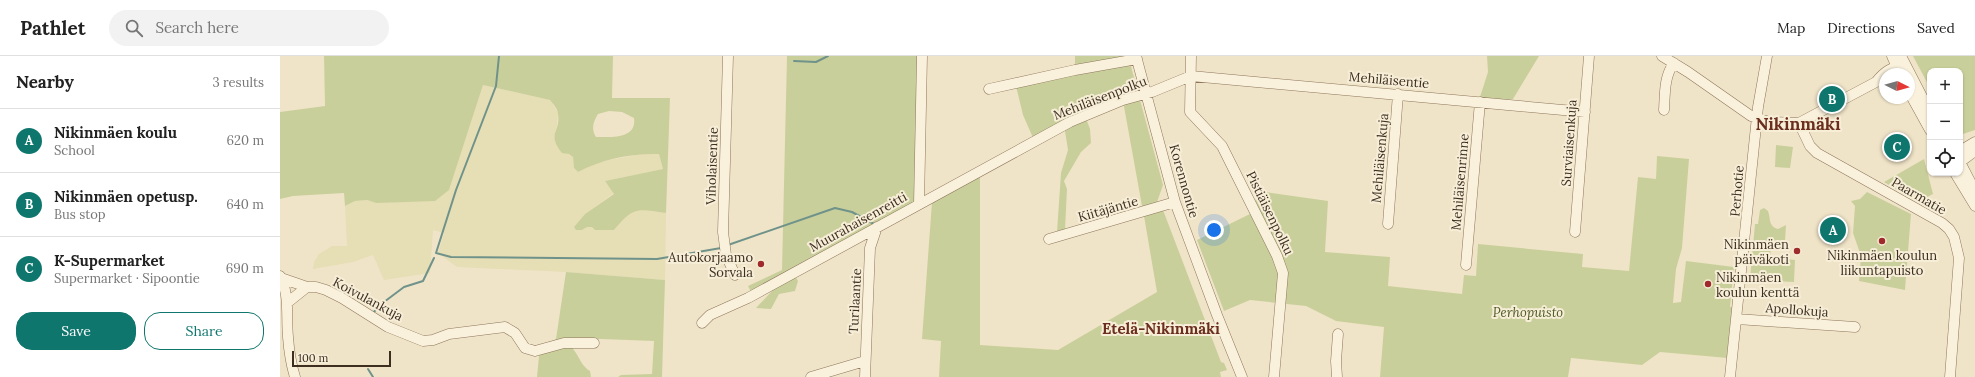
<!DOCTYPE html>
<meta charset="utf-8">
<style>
body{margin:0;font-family:Lora,serif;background:#f2f2f2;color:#222}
.controls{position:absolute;right:12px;top:12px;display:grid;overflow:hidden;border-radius:8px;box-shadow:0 1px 3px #0004}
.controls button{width:36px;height:36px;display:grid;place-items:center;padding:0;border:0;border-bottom:1px solid #e0e0e0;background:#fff;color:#222;font:20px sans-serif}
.compass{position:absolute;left:1599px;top:12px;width:36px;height:36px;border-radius:50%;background:#fff;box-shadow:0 1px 3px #0004;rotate:95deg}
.scale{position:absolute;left:12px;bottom:10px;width:99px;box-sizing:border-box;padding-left:4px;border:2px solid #3d2e20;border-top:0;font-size:11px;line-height:14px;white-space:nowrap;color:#3d2e20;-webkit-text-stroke:3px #f7eed8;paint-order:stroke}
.you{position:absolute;left:934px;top:174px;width:14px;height:14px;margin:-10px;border:3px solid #fff;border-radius:50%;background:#1a73e8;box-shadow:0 0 0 6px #1a73e833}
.badge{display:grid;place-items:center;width:26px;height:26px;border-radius:50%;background:#0f766e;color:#fff;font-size:13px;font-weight:700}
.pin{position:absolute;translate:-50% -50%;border:2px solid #fff;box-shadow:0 1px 4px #0006}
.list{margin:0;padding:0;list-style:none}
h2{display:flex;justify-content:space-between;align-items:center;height:52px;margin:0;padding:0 16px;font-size:17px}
h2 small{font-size:13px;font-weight:400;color:#767676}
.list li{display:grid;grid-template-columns:26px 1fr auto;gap:12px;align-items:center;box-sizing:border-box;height:64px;padding:0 16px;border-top:1px solid #e0e0e0}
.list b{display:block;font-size:15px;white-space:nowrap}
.list p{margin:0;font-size:13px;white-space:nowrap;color:#767676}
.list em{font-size:13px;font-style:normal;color:#767676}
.actions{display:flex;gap:8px;padding:12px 16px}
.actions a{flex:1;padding:9px 0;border:1px solid #0f766e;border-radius:16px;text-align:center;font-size:14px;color:#0f766e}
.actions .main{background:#0f766e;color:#fff}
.icon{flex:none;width:22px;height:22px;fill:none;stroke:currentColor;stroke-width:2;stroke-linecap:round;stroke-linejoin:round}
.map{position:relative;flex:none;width:1695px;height:321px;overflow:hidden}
header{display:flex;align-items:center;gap:24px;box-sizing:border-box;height:56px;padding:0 20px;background:#fff;border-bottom:1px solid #e0e0e0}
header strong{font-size:19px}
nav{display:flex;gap:22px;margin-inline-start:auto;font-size:14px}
.search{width:280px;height:36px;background:#f2f2f2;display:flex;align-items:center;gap:10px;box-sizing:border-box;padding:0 14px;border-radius:22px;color:#767676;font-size:15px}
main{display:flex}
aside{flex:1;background:#fff}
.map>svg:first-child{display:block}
.farmland{fill:#e6deb5}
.green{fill:#c9cf9b;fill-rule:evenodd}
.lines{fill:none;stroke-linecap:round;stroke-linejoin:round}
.stream{stroke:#6f938a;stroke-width:2}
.minor-casing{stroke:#8d765c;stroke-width:11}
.minor{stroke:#faf1dc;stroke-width:10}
.poi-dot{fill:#9e2a2b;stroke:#f7eed8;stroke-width:1.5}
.labels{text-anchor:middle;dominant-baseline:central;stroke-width:4;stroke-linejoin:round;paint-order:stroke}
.street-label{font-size:13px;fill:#3d2e20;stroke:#f7eed8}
.poi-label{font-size:13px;fill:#3d2e20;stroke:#f7eed8;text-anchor:end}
.park-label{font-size:13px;font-style:italic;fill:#4d5a26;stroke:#f7eed8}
.quarter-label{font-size:15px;font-weight:bold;fill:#6b2e1e;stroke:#f7eed8}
.district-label{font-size:17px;font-weight:bold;fill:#6b2e1e;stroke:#f7eed8}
</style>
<header>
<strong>Pathlet</strong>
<div class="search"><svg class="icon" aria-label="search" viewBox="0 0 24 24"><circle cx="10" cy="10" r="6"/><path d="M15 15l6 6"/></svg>Search here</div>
<nav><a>Map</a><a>Directions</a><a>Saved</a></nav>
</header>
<main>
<aside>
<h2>Nearby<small>3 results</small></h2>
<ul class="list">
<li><span class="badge">A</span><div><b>Nikinmäen koulu</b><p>School</p></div><em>620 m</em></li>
<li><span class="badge">B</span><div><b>Nikinmäen opetusp.</b><p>Bus stop</p></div><em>640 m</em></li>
<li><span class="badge">C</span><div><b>K-Supermarket</b><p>Supermarket · Sipoontie</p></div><em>690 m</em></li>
</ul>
<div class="actions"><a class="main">Save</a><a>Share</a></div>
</aside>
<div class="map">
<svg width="1695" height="321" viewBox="0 0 1695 321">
<rect width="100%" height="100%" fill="#f0e4c8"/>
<path class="farmland" d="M203 29 270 44 278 57 277 69 274 81 282 96 289 98 293 101 294 112 298 116 313 108 329 104 363 98H379L383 113 325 125 334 137 305 158 294 171 296 174H302L307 171H313L315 174H334L347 158 360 153 386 157 385 224 286 216 177 211 158 197 164 177 153 174 150 217 104 224 93 199 73 206 33 213 34 206 39 198 52 190H67L65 150 75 145 87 144 96 147 169 134Z"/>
<path class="green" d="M44 0H333L332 42H390L386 157C357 153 354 150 334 174H315L312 171H307L302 174H296L294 171 305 158 334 138 325 125 383 113 379 98C352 97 322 103 298 116L294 112 293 101 289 98 282 97C266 76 281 77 278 58 278 53 273 48 270 44L203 29 169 134 155 145 96 147 87 144 75 145 65 150 64 137 13 140 0 143V56L45 50ZM329 55 342 56 354 62C357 83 331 81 316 81 311 73 313 66 318 58Z
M507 0H639L636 146 512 215 518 225 515 235 499 238 491 253 476 252 492 235 484 232 472 238 468 230 502 214Z
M795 0H851L849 3 883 129 876 149 862 150 843 45 805 60 810 73 811 87 801 96 784 125 787 133 785 174 777 176 781 117 788 94 784 69 754 84 743 59 736 30 795 11Z
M1207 0H1259L1233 43 1222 44 1200 41 1208 16Z
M1633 0H1695V74L1680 79V15H1650V32Z
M1496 89 1513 91 1510 112 1495 111Z
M1377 100 1409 103 1402 192 1396 213 1393 247 1401 246 1406 205 1454 211 1450 251 1458 252 1448 302 1380 296 1362 309 1291 302 1288 321H1100L1104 271 1056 265 1026 250 970 244 944 255 917 184 972 157 978 135 1048 145 1045 196 1110 201 1108 230 1182 238 1184 219 1196 220 1198 188 1303 198 1302 211 1349 215 1358 121 1376 123Z
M1644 103 1653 138 1638 146 1604 126Z
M700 117V289L778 294 877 236 864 160 883 154 941 306 944 307 947 314 940 316 941 321H659L661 285 642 283 652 146Z
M1587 136 1631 158 1625 234 1579 225 1581 200 1573 177 1575 150 1571 145 1580 143Z
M1484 152 1488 155C1491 163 1488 170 1498 173L1506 169 1505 186 1492 184 1490 201 1515 204 1514 226 1494 225V220H1491V224L1470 223 1475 168H1478L1480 154Z
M286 216 385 224 382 321H338L341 319 372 318 374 285 295 282 293 293C299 300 302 311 310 315L311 321H257L259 300 263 290 276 283Z"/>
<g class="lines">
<path class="stream" d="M219 0 216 30 176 134 156 197 171 201 377 203 441 192
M514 5 536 6 548 0
M448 189 555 152 572 156 594 168
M93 257 100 249 124 231 143 225 154 202
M88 313 93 321"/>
<g class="minor-casing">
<path id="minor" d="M448 0 443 176 446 199 455 219
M856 0 895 146 937 259 962 321
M911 0 910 56 942 90 997 200 1003 217 994 321
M1382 0 1408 16 1471 60 1489 66 1519 67 1596 26 1605 24
M1612 0 1620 18
M1621 0 1650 56
M1596 26C1604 16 1612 10 1625 10
M709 33 795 14 857 3
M1629 36 1650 74
M1384 54C1385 38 1384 20 1394 7
M1519 67 1530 90 1537 97 1662 167 1669 173 1674 181 1679 202 1670 321
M1680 95 1695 86
M1695 95 1680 106 1695 135
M1675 117 1695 150
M639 148 642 0
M1108 168 1118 38
M1295 176 1309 0
M769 183 895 146
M1186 209 1200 46
M0 220C10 239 6 261 8 281 9 295 11 308 15 321
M1 222 27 231H36L46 234 62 242 108 271 143 285 153 284 169 278 225 271 235 277 245 292 255 295 284 287H314
M7 247 27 231
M1457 263 1575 271
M422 267 430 259 468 242 790 66 843 44 872 36 911 20 1305 56
M531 321 585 305
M585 321 590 192 597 171
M1057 321 1056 305 1058 278
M1450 321 1478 51 1487 0"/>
</g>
<use href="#minor" class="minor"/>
</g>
<g class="poi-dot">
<circle cx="1602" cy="185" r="4"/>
<circle cx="1517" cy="195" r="4"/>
<circle cx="481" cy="208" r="4"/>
<circle cx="1428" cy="228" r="4"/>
</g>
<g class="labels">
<g class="street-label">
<text transform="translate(1109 24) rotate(5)">Mehiläisentie</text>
<text transform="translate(820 42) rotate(-21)">Mehiläisenpolku</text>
<text transform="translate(1289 87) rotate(-86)">Surviaisenkuja</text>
<text transform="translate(1100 102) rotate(-85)">Mehiläisenkuja</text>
<text transform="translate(432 110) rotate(-88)">Viholaisentie</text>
<text transform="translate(904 125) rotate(74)">Korennontie</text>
<text transform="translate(1180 126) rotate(-85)">Mehiläisenrinne</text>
<text transform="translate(1457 135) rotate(-85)">Perhotie</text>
<text transform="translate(1639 140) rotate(30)">Paarmatie</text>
<text transform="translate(828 153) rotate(-16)">Kiitäjäntie</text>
<text transform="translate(990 157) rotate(64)">Pistiäisenpolku</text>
<text transform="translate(578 166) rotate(-29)">Muurahaisenreitti</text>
<text transform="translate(88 243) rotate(28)">Koivulankuja</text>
<text transform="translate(575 245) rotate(-87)">Turilaantie</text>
<text transform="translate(1517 254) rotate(4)">Apollokuja</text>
</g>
<g class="poi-label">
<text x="1509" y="188">Nikinmäen<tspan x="1509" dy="15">päiväkoti</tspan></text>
<text x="1602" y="199" text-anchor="middle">Nikinmäen koulun<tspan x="1602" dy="15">liikuntapuisto</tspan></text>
<text x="473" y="201">Autokorjaamo<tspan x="473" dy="15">Sorvala</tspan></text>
<text x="1436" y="221" text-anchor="start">Nikinmäen<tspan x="1436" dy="15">koulun kenttä</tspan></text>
</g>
<g class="park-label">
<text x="1248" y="256">Perhopuisto</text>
</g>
<g class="quarter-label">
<text x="881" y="272">Etelä-Nikinmäki</text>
</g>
<g class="district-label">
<text x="1518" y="68">Nikinmäki</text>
</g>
</g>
</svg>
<div class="controls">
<button>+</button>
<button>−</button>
<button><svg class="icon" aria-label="locate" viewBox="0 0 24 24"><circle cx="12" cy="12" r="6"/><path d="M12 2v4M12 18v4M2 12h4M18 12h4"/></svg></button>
</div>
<svg class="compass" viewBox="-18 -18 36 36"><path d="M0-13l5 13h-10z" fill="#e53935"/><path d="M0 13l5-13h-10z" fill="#767676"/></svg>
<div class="scale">100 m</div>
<div class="you"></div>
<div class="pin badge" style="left:1553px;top:174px">A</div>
<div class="pin badge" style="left:1552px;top:43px">B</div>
<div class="pin badge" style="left:1617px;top:91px">C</div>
</div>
</main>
